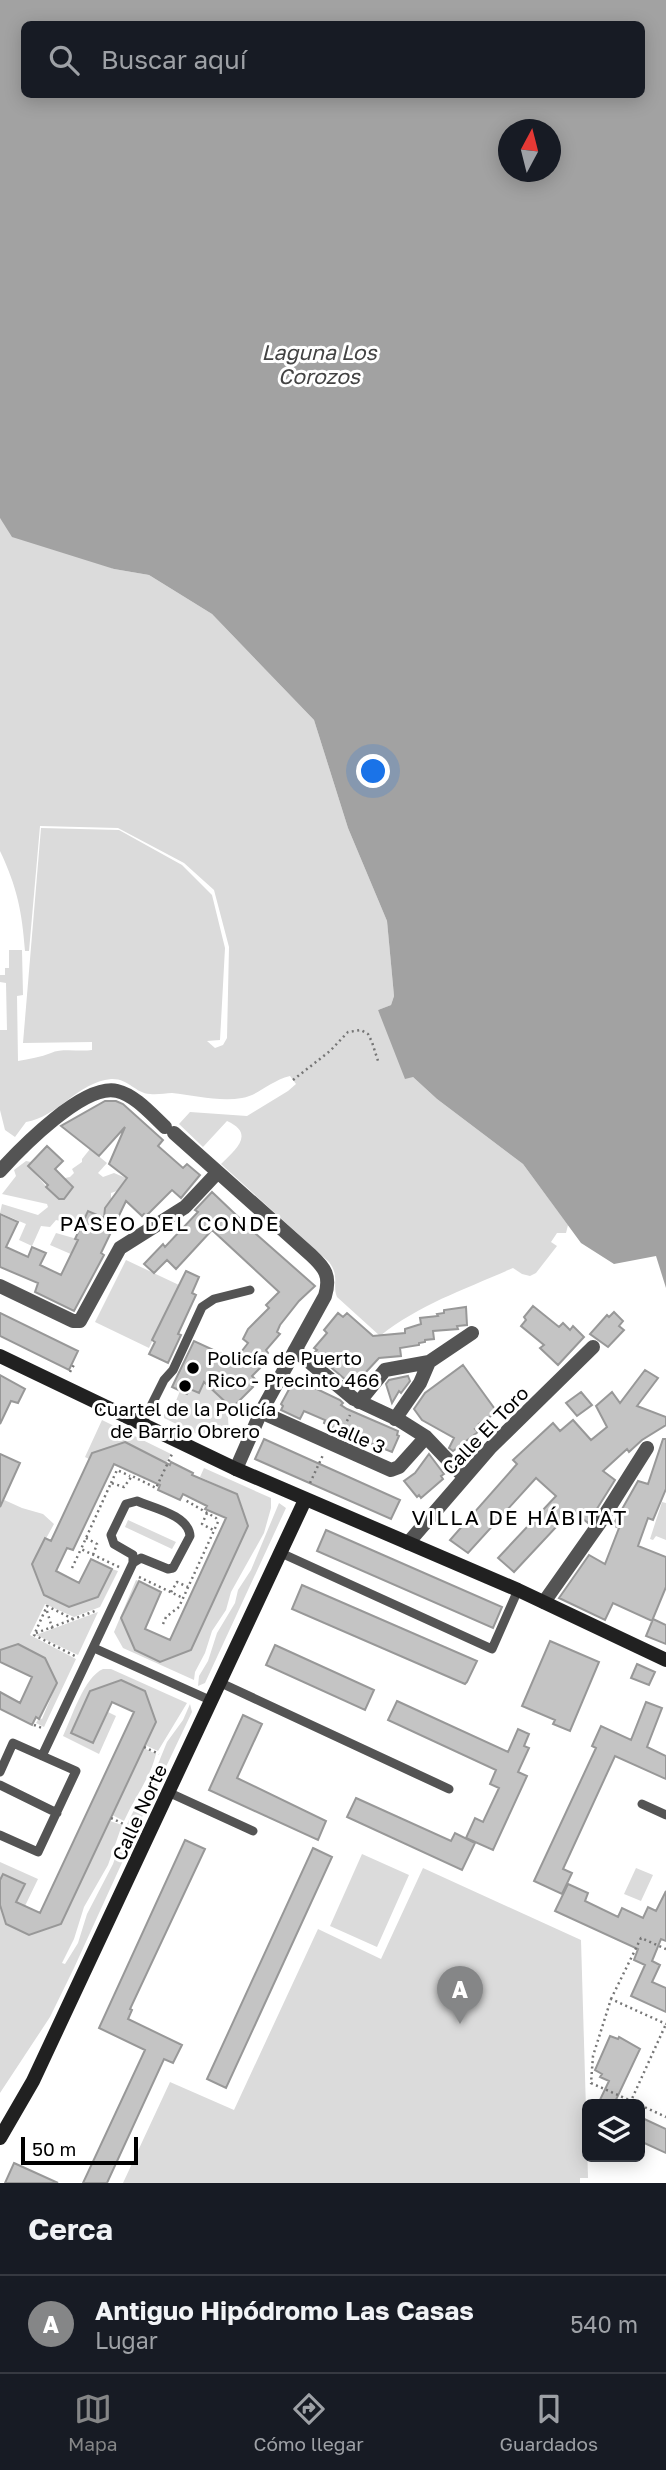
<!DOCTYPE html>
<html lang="es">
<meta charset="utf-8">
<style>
body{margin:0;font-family:"Golos Text",sans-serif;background:#242831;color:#f1f3f6}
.controls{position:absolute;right:21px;bottom:21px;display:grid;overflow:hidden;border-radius:10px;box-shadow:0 4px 18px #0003}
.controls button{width:63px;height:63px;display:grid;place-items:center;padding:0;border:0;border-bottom:2px solid #363941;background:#171b24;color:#f1f3f6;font:35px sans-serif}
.compass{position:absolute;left:498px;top:119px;width:63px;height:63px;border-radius:50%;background:#171b24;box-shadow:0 4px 18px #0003;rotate:7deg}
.scale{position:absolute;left:21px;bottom:18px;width:117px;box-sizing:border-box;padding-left:7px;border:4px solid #000;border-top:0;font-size:19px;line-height:24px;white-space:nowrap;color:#000;-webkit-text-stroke:5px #fff;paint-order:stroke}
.you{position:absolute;left:374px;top:772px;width:24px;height:24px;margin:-18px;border:5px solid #fff;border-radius:50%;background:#1a73e8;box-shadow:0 0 0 10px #1a73e833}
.badge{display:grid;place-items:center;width:46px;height:46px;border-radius:50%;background:#858687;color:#fff;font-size:23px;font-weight:700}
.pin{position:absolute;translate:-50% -58px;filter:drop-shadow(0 2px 4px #0008)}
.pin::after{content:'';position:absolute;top:37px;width:24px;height:21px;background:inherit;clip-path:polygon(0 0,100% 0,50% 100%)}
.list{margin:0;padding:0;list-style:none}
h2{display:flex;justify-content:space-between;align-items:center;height:91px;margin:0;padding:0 28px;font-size:30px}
h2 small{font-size:23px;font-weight:400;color:#9ea1a6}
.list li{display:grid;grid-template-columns:46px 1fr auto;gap:21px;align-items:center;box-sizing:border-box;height:98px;padding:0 28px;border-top:2px solid #363941}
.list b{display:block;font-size:26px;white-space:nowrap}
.list p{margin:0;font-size:23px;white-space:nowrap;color:#9ea1a6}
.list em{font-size:23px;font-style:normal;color:#9ea1a6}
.icon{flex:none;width:38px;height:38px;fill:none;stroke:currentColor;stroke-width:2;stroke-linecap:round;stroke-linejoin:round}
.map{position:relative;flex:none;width:666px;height:2183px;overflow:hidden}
.search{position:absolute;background:#171b24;box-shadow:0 4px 18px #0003;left:21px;right:21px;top:21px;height:77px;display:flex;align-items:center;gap:18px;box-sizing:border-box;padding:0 24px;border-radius:10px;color:#9ea1a6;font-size:26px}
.sheet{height:189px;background:#171b24}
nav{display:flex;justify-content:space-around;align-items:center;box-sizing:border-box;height:98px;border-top:2px solid #363941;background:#171b24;font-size:19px;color:#9ea1a6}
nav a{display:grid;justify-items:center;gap:4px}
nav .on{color:#858687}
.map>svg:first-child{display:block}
.green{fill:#dbdbdb}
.water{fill:#a2a2a2;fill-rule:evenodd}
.building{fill:#c4c4c4;stroke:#989898;stroke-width:2}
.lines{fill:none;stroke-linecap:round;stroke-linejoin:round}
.path{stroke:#767676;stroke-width:2.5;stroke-dasharray:2 3.5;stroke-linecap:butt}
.lane{stroke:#545454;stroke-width:9}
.street{stroke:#545454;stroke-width:14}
.secondary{stroke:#212121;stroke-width:14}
.poi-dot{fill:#000;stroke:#fff;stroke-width:2.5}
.labels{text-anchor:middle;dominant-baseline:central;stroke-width:6;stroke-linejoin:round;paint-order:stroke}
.poi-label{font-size:19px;fill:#000;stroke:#fff;text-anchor:start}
.street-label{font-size:19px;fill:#000;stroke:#fff}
.water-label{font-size:21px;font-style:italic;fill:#434343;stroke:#fff}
.neighbourhood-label{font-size:21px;letter-spacing:2px;fill:#000;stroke:#fff}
</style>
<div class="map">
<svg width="666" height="2183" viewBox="0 0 666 2183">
<rect width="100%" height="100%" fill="#fff"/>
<path class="green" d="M0 518 114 569 149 575 212 614 314 720 348 828 387 921 394 996 391 1005 378 1010 413 1077 437 1099 523 1164 568 1225 566 1233H557L551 1242 557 1246 536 1273 530 1276 522 1274 513 1268C466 1289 420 1304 380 1336L337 1297C332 1285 340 1276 329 1262L221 1164C235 1150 256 1134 227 1121L203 1147 179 1124 190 1112 247 1116 288 1091 296 1084 290 1076C270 1081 259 1095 242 1098 219 1102 194 1095 172 1093 165 1093 158 1095 150 1094 135 1093 128 1078 111 1079 78 1082 58 1117 26 1122L15 1137 5 1130 0 1110V1030H7L6 983 0 982V975H5V968H9V950H22L23 995 17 996 18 1061C29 1059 41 1057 51 1053 62 1048 80 1052 92 1050V1042L23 1043 41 828 119 830 182 865 212 895 225 948 220 1040 207 1041 215 1048 223 1045 227 1038 229 947 214 890 184 863 118 828 40 826 29 951H25C22 911 17 887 0 851Z
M90 1149 107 1163 98 1173 103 1177 114 1173 126 1178 131 1174 117 1191 111 1193V1205L119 1220 118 1223 101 1217 81 1226 56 1220 50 1227 41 1226 32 1246 19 1240 26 1224 0 1213 2 1204 38 1215 48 1207 47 1204 2 1194 16 1176 14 1170 26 1161 31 1162 28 1166 54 1195 60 1179 70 1177 74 1173 72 1169 82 1162V1159Z
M56 1233 77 1239 73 1255 50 1245Z
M126 1260 179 1285 149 1348 95 1322Z
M207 1365 219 1396 234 1410 228 1417 229 1435 227 1436 208 1427 203 1437 164 1418V1414L178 1420 171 1413 180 1391 187 1394Z
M102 1420 171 1454 166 1463 125 1442 92 1453 89 1459 85 1457Z
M204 1468 271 1498V1508L264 1533 231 1592 226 1610 212 1631 205 1653 195 1672 194 1680 123 1648 114 1632 136 1580 139 1581 135 1650H191L248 1526 237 1494 200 1477Z
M0 1498 22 1508 43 1514 54 1524 32 1564 44 1595 69 1607 98 1597 112 1569 118 1571 100 1607 74 1617 45 1604 30 1635 76 1659 44 1727 36 1723 39 1718 42 1719 57 1683 45 1658 18 1644 0 1650Z
M662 1502 666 1503V1540L656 1536 653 1540 650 1539Z
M279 1503 286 1508 205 1683 198 1686 199 1676 208 1661 217 1633 235 1603 238 1590 251 1570Z
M128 1520 176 1542 172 1549 125 1527Z
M98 1612 78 1655 36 1635Z
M103 1669H111L187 1703 158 1751 145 1745 156 1722 145 1691 121 1680 90 1691 71 1732 93 1743 108 1712 116 1716 99 1754 63 1736C72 1717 84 1677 103 1669Z
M190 1704 192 1712 137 1828 127 1824 137 1804 149 1786 167 1742 183 1720Z
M144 1748 156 1754C150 1779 134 1798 124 1821L112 1815Z
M110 1821 122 1825 108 1865 84 1907 74 1939 62 1963 65 1964 78 1943 87 1914 113 1864 125 1828 136 1832 74 1968 50 2017 0 2093V1905L7 1924 29 1935 61 1924Z
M362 1854 409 1875 377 1947 330 1926Z
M0 1862 38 1879 25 1906 16 1902 24 1884 3 1874 0 1880Z
M423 1868 581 1940 588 2178H580V2183H123L170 2082 234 2110 318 1929 381 1959Z
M636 1868 653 1875 641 1901 624 1894Z"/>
<path class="water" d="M0 0H666V1288L656 1256 614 1264 581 1243 523 1164 437 1099 413 1077 405 1079 378 1010 391 1005 394 996 387 921 348 828 314 720 212 614 149 575 114 569 12 537 0 518ZM24 24H642V94H24ZM508 130H550V172H508Z"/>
<path class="building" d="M105 1101H116L123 1104 163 1140 158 1146 183 1168 187 1164 200 1175 181 1198 172 1190 146 1216 144 1214 142 1216 126 1201 101 1253 104 1255 74 1311 35 1292 38 1283 0 1267V1214L18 1222 6 1247 28 1257 32 1247 46 1253 40 1265 61 1275 78 1240 75 1239 88 1211 104 1218 105 1208 127 1178 109 1164 125 1127 99 1156 61 1126Z
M47 1146 63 1161 55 1169 73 1187 64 1199H59L46 1187 48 1185 28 1166Z
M212 1192 256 1234 315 1286 299 1301 280 1325 277 1332 280 1334 266 1350 268 1353 264 1358 267 1361 252 1376 255 1379 250 1384 253 1387 232 1408 204 1382 199 1393 190 1389 187 1394 172 1387 194 1341 235 1360 248 1343 243 1339 248 1329 269 1308 266 1305 279 1292 212 1230 176 1269 167 1260 154 1273 144 1264 163 1244 165 1247 198 1212 195 1210Z
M186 1271 199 1277 192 1293 196 1295 178 1334 181 1335 168 1363 149 1354 155 1342 152 1340Z
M533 1306 559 1327 563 1323 570 1330 573 1326 584 1337 558 1365 540 1348 544 1345 521 1326 526 1320 524 1317Z
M466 1307 467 1325 457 1326 458 1329 433 1331 434 1339 425 1340V1342L419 1343V1345L400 1348 401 1356 379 1358 353 1386 314 1353 317 1350 314 1348 327 1333 324 1330 338 1313 343 1317 347 1313 373 1336 405 1333V1329L421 1324 420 1318 438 1316 437 1314 444 1313V1310Z
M614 1312 623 1321 619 1326 624 1330 608 1347 590 1334 607 1315 609 1317Z
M0 1313 78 1351 69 1370 0 1336Z
M463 1365 497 1412 479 1424 481 1426 475 1429 478 1432 453 1451 449 1448 454 1438 422 1420 414 1409 425 1393Z
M645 1370 658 1378 637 1406 666 1417V1425L642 1440 629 1452 627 1449 603 1471 615 1480 588 1523 572 1510 514 1572 498 1558 556 1496 536 1478 468 1553 450 1540 517 1464 513 1460 553 1423 560 1431 573 1420 591 1440 607 1427 596 1406 612 1392 620 1403Z
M0 1375 25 1389 18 1403 11 1401 0 1424Z
M408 1376 410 1381 401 1393 399 1391 392 1403 386 1384 389 1380Z
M298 1380 340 1400 343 1403 341 1405 347 1409 398 1431 397 1435 399 1436 392 1452 344 1433 324 1423 325 1420 304 1411 300 1419 281 1410 283 1406 281 1404 293 1382 296 1384Z
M581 1392 592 1405 577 1416 566 1403Z
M264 1439 400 1500 391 1519 255 1459Z
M663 1439H666V1489L653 1520 648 1518 638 1546 666 1557V1587L652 1621 613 1603 605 1620 559 1598 589 1555 605 1564 619 1528 613 1525 638 1481 648 1484Z
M125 1442 170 1465 171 1462 193 1473 192 1475 237 1494 248 1526 191 1650 160 1662 135 1650 121 1618 139 1581 161 1592 145 1629 170 1640 226 1518 205 1509 207 1506 183 1494 180 1500 158 1490 160 1485 114 1464 73 1550 67 1548 56 1571 79 1583 91 1559 112 1569 98 1597 69 1607 44 1595 32 1564 45 1538 51 1541 92 1453Z
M0 1454 20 1463 0 1507Z
M429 1454 444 1474 441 1476 443 1479 421 1498 419 1495 417 1497 404 1481 415 1473Z
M326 1530 502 1607 493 1628 317 1551Z
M302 1585 477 1661 467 1682 465 1684 292 1609Z
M653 1619 666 1625V1644L646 1636Z
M550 1641 599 1662 570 1731 553 1724 555 1720 522 1706Z
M18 1644 45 1658 57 1683 39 1719 36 1717 32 1725 0 1709V1692L20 1703 32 1677 0 1662V1650Z
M275 1645 374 1690 365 1710 266 1665Z
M637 1664 655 1672 649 1685 631 1678Z
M121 1680 145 1691 156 1722 61 1924 29 1935 6 1924 0 1905V1880L3 1874 25 1884 16 1902 40 1913 134 1712 112 1702 93 1743 71 1733 90 1691Z
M397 1701 508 1752 518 1729 529 1734 524 1746 529 1748 518 1772 527 1776 493 1850 466 1838 475 1818 483 1822 499 1788 490 1784 496 1770 388 1720Z
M646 1702 662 1708 647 1747 666 1756V1779L615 1756 563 1869 572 1873 562 1894 534 1881 596 1748 592 1746 601 1726 631 1740Z
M243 1715 262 1724 237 1778 326 1821 318 1840 209 1790Z
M356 1798 451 1841 455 1833 475 1843 462 1870 347 1817Z
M185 1840 205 1849 130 2009 132 2010 128 2019 182 2045 173 2063 164 2059 107 2183H83L145 2050 99 2028Z
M313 1848 332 1857 226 2088 207 2079Z
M568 1884 588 1893 585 1901 618 1917 622 1908 643 1918 648 1907 656 1911 666 1891V1941L661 1939 652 1961 660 1965 652 1982 666 1988V2012L631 1996 645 1965 634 1960 638 1949 555 1911Z
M610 2036 618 2039 619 2037 640 2049 614 2104H598L609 2081 600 2077 602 2074 595 2070Z
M640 2117 666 2129V2153L640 2141Z
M14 2163 58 2183H5Z"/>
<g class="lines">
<path class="path" d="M293 1080 330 1051 348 1032 361 1030 368 1034 372 1042 378 1061
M70 1372 75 1363
M342 1431 350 1415
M111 1483 117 1470 130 1476
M310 1483 323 1455
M207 1513 202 1524 215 1531
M86 1538 97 1544 93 1555
M119 1567 81 1549 111 1483 124 1487 132 1476 156 1488 172 1454
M72 1568 81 1549
M139 1577 183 1598
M171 1592 177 1582 188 1587
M47 1611 53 1631
M73 1619 47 1606 34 1635 77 1657
M163 1624 166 1617 179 1607 218 1522 216 1518 185 1500
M36 1633 95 1611
M34 1725 42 1728
M144 1747 159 1754
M111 1818 136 1830
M611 1999 641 1938 666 1949
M630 2103 666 2024
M638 2104 591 2083 593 2056 611 1999 666 2024
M640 2105 666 2117"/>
<path class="lane" d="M142 1424 164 1380 173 1370 202 1307 214 1299 250 1290
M281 1553 492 1649 518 1590
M94 1648 212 1701
M221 1683 449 1789
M42 1756 133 1563 141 1558 168 1569 173 1568 190 1536C189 1517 158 1509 142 1503L137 1501 126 1504 111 1535 114 1544 133 1555V1563
M0 1772 13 1743 76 1771 38 1852 0 1835
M0 1785 57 1813
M170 1793 253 1831
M642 1804 666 1815"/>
<path class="street" d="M174 1133 311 1255C325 1268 331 1276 325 1296L261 1412 236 1469
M0 1171C21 1148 84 1083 117 1091 135 1095 152 1115 165 1127
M0 1286 73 1321H80L120 1248 185 1207 217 1173
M295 1350 354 1399 399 1420 426 1437 464 1477
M359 1402 385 1370 429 1362 472 1333
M261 1412 391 1470 399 1467 426 1437
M395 1419 420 1383 429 1362
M408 1543 491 1447 593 1347
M544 1602 599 1524 647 1448"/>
<path class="secondary" d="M0 1356 236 1469 518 1590 666 1660
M0 2138 33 2081 305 1500"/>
</g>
<g class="poi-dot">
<circle cx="193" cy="1368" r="7"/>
<circle cx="185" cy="1386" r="7"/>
</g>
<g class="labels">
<g class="poi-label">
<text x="207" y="1357">Policía de Puerto<tspan x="207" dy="22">Rico - Precinto 466</tspan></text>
<text x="185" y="1408" text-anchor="middle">Cuartel de la Policía<tspan x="185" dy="22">de Barrio Obrero</tspan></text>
</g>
<g class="street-label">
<text transform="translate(485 1430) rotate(-46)">Calle El Toro</text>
<text transform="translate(356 1435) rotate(24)">Calle 3</text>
<text transform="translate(139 1812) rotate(-65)">Calle Norte</text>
</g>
<g class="water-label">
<text x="319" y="352">Laguna Los<tspan x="319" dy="24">Corozos</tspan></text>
</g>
<g class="neighbourhood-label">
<text x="170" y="1223">PASEO DEL CONDE</text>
<text x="520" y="1517">VILLA DE HÁBITAT</text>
</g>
</g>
</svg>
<div class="controls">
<button><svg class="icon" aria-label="layers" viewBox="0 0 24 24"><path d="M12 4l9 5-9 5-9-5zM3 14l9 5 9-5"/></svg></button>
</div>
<svg class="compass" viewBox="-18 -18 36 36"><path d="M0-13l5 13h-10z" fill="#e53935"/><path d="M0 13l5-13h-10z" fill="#9ea1a6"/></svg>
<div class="scale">50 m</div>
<div class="you"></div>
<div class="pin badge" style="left:460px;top:2024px">A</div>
<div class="search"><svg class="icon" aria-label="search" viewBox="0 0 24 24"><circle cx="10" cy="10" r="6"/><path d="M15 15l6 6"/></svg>Buscar aquí</div>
</div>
<section class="sheet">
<h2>Cerca<small></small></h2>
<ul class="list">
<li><span class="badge">A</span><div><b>Antiguo Hipódromo Las Casas</b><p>Lugar</p></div><em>540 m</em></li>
</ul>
</section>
<nav>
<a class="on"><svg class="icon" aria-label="map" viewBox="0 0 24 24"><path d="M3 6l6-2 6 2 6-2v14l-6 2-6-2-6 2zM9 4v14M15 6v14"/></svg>Mapa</a>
<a><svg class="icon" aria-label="directions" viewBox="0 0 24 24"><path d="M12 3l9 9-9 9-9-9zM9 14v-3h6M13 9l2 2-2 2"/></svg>Cómo llegar</a>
<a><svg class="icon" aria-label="saved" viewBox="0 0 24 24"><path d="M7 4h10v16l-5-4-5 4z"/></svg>Guardados</a>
</nav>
